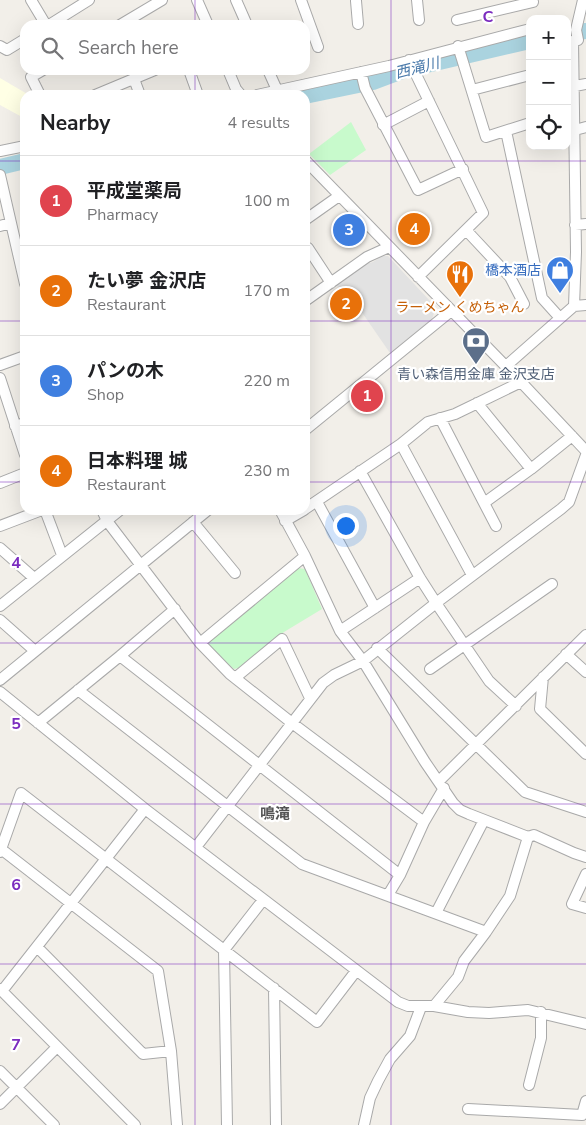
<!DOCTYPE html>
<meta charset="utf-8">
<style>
body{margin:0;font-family:"Nunito Sans","Noto Sans JP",sans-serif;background:#f6f6f6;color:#202124}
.controls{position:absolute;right:15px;top:15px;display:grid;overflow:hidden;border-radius:10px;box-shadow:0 5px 20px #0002}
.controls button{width:45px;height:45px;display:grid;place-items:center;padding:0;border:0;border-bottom:1px solid #e0e0e0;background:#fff;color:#202124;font:25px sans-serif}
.you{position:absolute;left:345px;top:525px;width:18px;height:18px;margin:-12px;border:4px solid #fff;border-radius:50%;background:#1a73e8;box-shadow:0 0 0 8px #1a73e833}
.badge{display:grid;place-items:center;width:32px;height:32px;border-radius:50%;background:#d40000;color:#fff;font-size:16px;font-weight:700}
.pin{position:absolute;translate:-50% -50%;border:2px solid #fff;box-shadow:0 1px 5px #0006}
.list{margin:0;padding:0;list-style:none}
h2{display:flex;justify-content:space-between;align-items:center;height:65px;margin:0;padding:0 20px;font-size:21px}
h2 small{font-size:16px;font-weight:400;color:#757577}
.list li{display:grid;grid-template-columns:32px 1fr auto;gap:15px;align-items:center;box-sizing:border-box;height:90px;padding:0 20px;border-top:1px solid #e0e0e0}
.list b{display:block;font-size:19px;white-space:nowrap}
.list p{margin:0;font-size:16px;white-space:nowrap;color:#757577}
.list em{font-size:16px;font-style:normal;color:#757577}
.icon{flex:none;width:28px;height:28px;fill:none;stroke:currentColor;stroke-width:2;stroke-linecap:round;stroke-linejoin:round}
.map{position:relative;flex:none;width:586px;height:1125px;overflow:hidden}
.search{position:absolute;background:#fff;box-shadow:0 5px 20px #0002;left:20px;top:20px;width:290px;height:55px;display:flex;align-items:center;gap:12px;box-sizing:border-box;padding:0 18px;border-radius:15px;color:#757577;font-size:19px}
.panel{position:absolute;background:#fff;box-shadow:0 5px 20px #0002;left:20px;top:90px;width:290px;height:425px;border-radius:15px}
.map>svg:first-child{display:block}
.education{fill:#ffffe5}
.park{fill:#c8facc}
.parking{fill:#e2e2e2}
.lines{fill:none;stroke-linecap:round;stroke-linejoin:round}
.river{stroke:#aad3df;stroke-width:16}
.minor-casing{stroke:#a9a9a9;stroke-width:12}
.minor{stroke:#fff;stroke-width:10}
.grid{fill:none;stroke:#7b2cbf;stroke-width:1;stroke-opacity:0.55}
.labels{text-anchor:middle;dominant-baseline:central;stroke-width:4.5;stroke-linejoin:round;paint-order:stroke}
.shop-label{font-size:14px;fill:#366cbe;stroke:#fff;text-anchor:end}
.food-label{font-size:14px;fill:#c56008;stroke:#fff}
.service-label{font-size:14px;fill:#4e5e75;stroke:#fff}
.water-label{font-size:15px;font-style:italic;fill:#4a7aab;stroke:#fff}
.neighbourhood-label{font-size:15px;font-weight:bold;fill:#555;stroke:#fff}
.grid-label{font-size:16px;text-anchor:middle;font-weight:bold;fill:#7b2cbf;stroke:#fff;stroke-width:4.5;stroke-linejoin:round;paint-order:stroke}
</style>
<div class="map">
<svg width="586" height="1125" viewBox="0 0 586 1125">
<rect width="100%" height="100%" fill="#f2efe9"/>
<path class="education" d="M0 78 29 95H25V111L22 117 0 105Z"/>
<path class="park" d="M351 122 366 150 330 175 309 154Z
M298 568 305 569 322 609 284 632 238 668 234 669 215 653 208 645 209 640Z"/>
<path class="parking" d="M382 256H388L430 301 434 313 432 319 390 353 352 298 336 285 362 265 373 262Z"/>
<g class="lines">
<path class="river" d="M567 34 586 31
M305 96 373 82 405 70 530 41
M0 167 25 161"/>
<g class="minor-casing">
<path id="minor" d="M31 0 46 25
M197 0 208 25
M236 0 247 25
M301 0 318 47
M417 0 419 20
M356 1 358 24
M457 20 533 2 532 0
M49 25 89 0
M120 25 162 0
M0 46 7 50 25 39
M458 46 486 137 530 123
M409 60 483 213 418 277
M189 70 198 95
M228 70 236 89 241 95
M268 70 277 90
M361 72 365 88 418 190 463 169
M134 79 140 95
M575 86 586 84
M472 90 530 75
M40 95 31 77 43 70
M95 95 155 70
M257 95 389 66 530 29
M383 125 429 101
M575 130 586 127
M506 131 542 298 560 318
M0 151 25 146
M305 160 521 382 586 451
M0 175 25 284
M305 220 339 196
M575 225 586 224
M0 226 11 223
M466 230 510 277 524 304
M308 248 331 283
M305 301 367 257 389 247
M574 306 586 305
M0 365 25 356
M506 366 574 306 576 252 573 41 578 40 576 30 583 0
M0 378 25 455
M477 403 531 469
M440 418 484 503 531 469 572 436
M15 426 25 423
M305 430 451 311
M401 444 472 575
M360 471 420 578 436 603 489 681 516 706
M0 483 25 473
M317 502 375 608
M484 503 496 526
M305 509 401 444 428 422 455 414 521 382
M45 510 62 555
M102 510 107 521 200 643 230 674 292 723 424 822
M280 510 305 556 340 631 363 661 425 762 453 803 460 810 469 814 528 837 510 896 486 932 464 961 458 977 434 1006
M285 521 304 510
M193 522 235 573
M0 526 42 510
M0 548 34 578
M0 606 120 510
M0 620 35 651
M340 631 420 578
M200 643 305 556
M377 648 525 792 586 812
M566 654 586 672
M120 656 400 875
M430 669 552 584
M543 677 540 709 586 754
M235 678 282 639 310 698
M0 680 208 510
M78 690 302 864 486 932
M0 692 145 809 398 1002 408 1006H434L468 1012 489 1013 528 1010 586 1024
M38 723 120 656 175 609
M439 781 586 635
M528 837 534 835 574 853 586 857
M196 847 323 683 334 675 363 661 436 603 561 509 569 502 586 455
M1 849 158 971 171 1051 177 1125
M0 852 21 793 317 1022 356 971
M586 874 572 904 586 908
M388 895 400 875 424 822 444 788
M436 913 484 820
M37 947 143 1054 171 1051
M274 988 276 1125
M0 989 135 1125
M2 991 145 809
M0 1071 54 1125
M529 1085 541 1038V1012
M0 1104 57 1047
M468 1109 582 1115 586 1101
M227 1125 224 950 263 900
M364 1125 370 1098 378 1081 390 1059 410 1036 421 1007"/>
</g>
<use href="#minor" class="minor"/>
</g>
<path class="grid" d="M195 0V25M391 0V1125M195 70V95M0 161H25M305 161H586M0 321H25M305 321H586M0 482H25M305 482H586M195 510V1125M0 643H586M0 804H586M0 964H586"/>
<defs>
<g id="shop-pin" transform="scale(1.4375)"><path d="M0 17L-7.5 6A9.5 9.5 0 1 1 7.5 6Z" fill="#3f7fe0" stroke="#fff"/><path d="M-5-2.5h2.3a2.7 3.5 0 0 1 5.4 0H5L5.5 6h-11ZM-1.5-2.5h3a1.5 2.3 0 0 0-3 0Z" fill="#fff"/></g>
<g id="restaurant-pin" transform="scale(1.4375)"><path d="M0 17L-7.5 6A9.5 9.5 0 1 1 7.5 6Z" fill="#e8710a" stroke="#fff"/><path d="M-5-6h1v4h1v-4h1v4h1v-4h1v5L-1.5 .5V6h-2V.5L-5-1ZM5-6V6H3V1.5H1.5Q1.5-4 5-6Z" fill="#fff"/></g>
<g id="bank-pin" transform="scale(1.4375)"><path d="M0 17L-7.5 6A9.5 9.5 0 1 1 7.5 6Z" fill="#5c6f8a" stroke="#fff"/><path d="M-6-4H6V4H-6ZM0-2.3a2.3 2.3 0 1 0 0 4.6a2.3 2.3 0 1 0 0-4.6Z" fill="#fff"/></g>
</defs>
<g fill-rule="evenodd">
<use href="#shop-pin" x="560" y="270"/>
<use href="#restaurant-pin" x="460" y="274"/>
<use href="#bank-pin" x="476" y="341"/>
</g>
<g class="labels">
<g class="shop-label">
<text x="541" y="270">橋本酒店</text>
</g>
<g class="food-label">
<text x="460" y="307">ラーメン くめちゃん</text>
</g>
<g class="service-label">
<text x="476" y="374">青い森信用金庫 金沢支店</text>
</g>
<g class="water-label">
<text transform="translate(417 68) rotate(-14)">西滝川</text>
</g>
<g class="neighbourhood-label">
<text x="275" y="814">鳴滝</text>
</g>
</g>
<g class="grid-label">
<text x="488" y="22">C</text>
<text x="16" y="568">4</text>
<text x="16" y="729">5</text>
<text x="16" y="890">6</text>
<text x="16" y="1050">7</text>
</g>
</svg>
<div class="controls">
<button>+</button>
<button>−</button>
<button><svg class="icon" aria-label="locate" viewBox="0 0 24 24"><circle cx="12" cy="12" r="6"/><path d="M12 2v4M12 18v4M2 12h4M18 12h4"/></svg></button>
</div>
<div class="you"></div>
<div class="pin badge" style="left:367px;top:396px;background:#e0444e">1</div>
<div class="pin badge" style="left:346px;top:304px;background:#e8710a">2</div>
<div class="pin badge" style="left:349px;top:230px;background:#3f7fe0">3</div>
<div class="pin badge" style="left:414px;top:229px;background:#e8710a">4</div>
<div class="search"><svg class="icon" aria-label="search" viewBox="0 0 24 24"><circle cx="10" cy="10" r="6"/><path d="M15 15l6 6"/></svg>Search here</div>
<section class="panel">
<h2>Nearby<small>4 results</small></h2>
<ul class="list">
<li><span class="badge" style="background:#e0444e">1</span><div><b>平成堂薬局</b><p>Pharmacy</p></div><em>100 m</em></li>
<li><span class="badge" style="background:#e8710a">2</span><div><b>たい夢 金沢店</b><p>Restaurant</p></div><em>170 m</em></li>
<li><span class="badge" style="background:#3f7fe0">3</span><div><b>パンの木</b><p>Shop</p></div><em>220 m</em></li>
<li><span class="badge" style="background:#e8710a">4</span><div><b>日本料理 城</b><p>Restaurant</p></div><em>230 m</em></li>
</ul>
</section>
</div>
